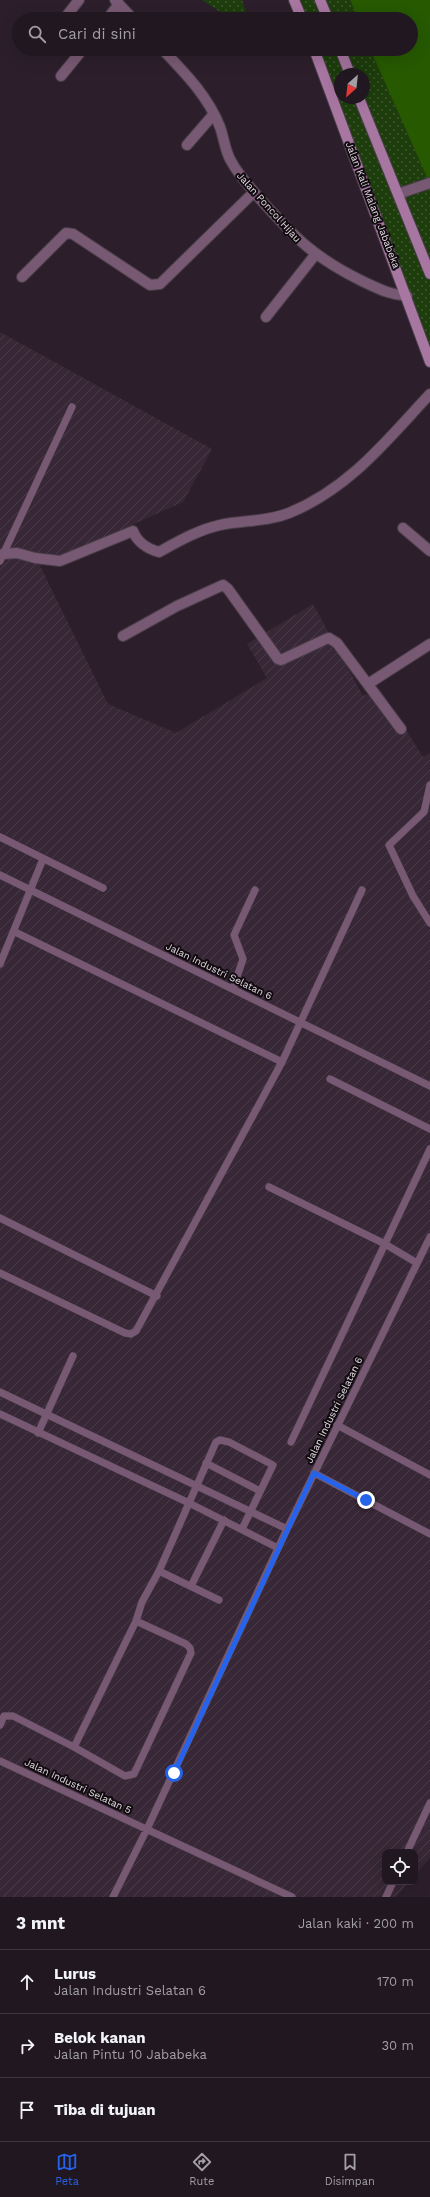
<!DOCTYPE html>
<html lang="id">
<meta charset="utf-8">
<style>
body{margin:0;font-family:"Work Sans",sans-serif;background:#2d242d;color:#f1f3f6}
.controls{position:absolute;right:12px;bottom:12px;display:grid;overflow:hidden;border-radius:8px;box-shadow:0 4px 16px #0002}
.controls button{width:36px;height:36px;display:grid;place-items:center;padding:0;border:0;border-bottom:1px solid #3e363e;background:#211720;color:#f1f3f6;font:20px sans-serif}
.compass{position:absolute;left:334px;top:68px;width:36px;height:36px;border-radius:50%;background:#211720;box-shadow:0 4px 16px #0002;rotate:207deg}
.stop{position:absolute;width:12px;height:12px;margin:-9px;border:3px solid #2563eb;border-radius:50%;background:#fff}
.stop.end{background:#2563eb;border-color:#fff;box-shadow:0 1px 4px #0008}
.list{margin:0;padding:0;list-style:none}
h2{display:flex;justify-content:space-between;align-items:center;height:52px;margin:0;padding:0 16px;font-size:17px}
h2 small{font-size:13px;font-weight:400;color:#a29fa5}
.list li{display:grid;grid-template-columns:26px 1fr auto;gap:12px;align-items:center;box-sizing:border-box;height:64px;padding:0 16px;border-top:1px solid #3e363e}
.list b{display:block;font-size:15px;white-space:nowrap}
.list p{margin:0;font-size:13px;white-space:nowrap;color:#a29fa5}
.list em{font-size:13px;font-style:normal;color:#a29fa5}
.icon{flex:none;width:22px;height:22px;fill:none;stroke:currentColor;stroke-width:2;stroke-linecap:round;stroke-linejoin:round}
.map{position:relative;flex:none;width:430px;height:1897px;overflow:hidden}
.search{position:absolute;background:#211720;box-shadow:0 4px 16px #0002;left:12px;right:12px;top:12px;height:44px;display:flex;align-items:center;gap:10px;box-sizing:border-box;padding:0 14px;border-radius:22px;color:#a29fa5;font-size:15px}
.sheet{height:244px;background:#211720}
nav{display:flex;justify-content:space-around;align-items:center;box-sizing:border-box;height:56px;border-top:1px solid #3e363e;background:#211720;font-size:11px;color:#a29fa5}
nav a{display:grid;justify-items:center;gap:2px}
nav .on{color:#2563eb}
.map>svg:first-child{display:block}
.industrial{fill:url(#industrial-furrows)}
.grass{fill:url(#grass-dots);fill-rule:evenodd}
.water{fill:#265900}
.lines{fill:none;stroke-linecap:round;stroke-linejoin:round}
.service-casing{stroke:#493d48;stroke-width:8}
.minor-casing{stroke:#493d48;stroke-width:12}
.secondary-casing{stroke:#493d48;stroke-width:12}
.service{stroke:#785973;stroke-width:7}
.minor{stroke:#785973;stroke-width:10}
.secondary{stroke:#a776a1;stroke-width:10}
.route{stroke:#2563eb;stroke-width:5}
.labels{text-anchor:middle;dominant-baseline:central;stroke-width:4;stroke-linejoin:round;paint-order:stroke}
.street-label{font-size:10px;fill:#e3dbe2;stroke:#110b10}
</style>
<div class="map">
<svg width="430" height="1897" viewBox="0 0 430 1897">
<defs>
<pattern id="industrial-furrows" width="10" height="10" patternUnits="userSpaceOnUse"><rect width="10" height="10" fill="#382736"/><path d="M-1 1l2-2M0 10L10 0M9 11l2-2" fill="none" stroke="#4b3c49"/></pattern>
<pattern id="grass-dots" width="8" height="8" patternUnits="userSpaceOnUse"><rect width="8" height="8" fill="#1d3d0c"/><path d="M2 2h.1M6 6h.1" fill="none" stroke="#3e582f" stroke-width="1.8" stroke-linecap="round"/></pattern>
</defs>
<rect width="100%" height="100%" fill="#2c1f2b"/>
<path class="industrial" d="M0 332 212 449 183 502 40 566 108 704 176 733 267 678 247 644 313 604 363 696 380 689 423 757 430 753V1858L415 1875V1852H385V1882H409L396 1897H0Z"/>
<path class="grass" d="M202 0H242L248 19H231Z
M294 0H350L358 19H302Z
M313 49H370L430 184V362ZM340 74H364V98H340Z"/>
<path class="water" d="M350 0H430V184L370 49H411V19H358Z"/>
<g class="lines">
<g class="service-casing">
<path id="service" d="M0 561 72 407
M430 785 424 812 389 845 413 896 430 923
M0 837 103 888
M0 875 430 1086
M15 932 282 1062
M0 964 43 859
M233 989 243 959 234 935 255 890
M330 1079 430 1129
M269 1187 385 1244 417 1263
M0 1218 157 1296
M0 1273 125 1333 131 1334 136 1331 282 1062 362 890
M0 1392 287 1529
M0 1414 189 1503 278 1548
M337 1425 430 1475
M38 1433 73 1356
M291 1442 430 1149
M206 1463 260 1491
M314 1473 430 1534
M159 1571 219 1600
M191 1586 224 1520
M0 1725 4 1716H13L74 1747 125 1776 134 1774 191 1653 190 1648 186 1644 136 1621
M74 1747 136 1621 142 1602 159 1571 216 1442 220 1440 229 1442 273 1465 242 1529
M0 1761 292 1897
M407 1852 430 1803
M113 1897 147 1829 287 1529 430 1237
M386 1897 393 1882"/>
</g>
<g class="minor-casing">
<path id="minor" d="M115 0 133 19
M64 19 79 0
M107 19 119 4
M162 49C184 72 208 96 220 127 224 138 225 151 231 161 239 176 250 187 261 200 295 238 315 258 362 281 377 288 390 295 407 296
M61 76 83 49
M187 145 213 115
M398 194 430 183
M22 277 66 233 73 234 150 285 160 284 254 192
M266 317 315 255
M403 528 430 551
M3 554 17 553 35 558 60 561 133 531C137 542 148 549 159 552 179 541 198 530 220 525 243 520 267 522 289 513 349 489 387 440 430 394
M123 636 177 606 223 585 228 589 278 659 281 660 326 639 329 638 337 643 401 729
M368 684 430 644"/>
</g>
<g class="secondary-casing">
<path id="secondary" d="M294 0 302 19
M320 0 328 19
M314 49 430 362
M340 49 350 74
M359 98 430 274"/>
</g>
<use href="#service" class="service"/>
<use href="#minor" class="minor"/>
<use href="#secondary" class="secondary"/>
</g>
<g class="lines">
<path class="route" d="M174 1773 314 1473 366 1500"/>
</g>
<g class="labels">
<g class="street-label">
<text transform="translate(373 205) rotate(69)">Jalan Kali Malang Jababeka</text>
<text transform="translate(269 207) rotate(48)">Jalan Poncol Hijau</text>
<text transform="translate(219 971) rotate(26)">Jalan Industri Selatan 6</text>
<text transform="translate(334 1410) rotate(-64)">Jalan Industri Selatan 6</text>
<text transform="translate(78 1786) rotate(25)">Jalan Industri Selatan 5</text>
</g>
</g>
</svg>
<div class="controls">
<button><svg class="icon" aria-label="locate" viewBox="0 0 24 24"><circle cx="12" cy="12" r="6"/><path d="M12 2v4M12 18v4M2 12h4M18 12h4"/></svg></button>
</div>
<svg class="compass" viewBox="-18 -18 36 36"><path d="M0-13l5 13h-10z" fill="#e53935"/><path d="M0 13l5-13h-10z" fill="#a29fa5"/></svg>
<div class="stop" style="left:174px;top:1773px"></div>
<div class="stop end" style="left:366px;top:1500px"></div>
<div class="search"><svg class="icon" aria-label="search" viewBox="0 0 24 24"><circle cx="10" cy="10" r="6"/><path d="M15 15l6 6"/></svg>Cari di sini</div>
</div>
<section class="sheet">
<h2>3 mnt<small>Jalan kaki · 200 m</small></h2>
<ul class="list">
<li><svg class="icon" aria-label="ahead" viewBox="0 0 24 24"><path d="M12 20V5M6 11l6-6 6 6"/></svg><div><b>Lurus</b><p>Jalan Industri Selatan 6</p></div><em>170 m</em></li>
<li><svg class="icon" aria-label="right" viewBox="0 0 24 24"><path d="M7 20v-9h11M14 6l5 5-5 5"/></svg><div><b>Belok kanan</b><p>Jalan Pintu 10 Jababeka</p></div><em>30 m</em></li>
<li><svg class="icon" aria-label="arrive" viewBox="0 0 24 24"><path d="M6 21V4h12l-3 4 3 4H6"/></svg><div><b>Tiba di tujuan</b></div></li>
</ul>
</section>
<nav>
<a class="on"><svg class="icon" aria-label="map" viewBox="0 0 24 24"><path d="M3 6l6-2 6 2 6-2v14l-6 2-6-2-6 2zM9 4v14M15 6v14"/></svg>Peta</a>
<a><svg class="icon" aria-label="directions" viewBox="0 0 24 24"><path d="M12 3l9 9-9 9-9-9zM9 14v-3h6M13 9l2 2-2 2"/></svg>Rute</a>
<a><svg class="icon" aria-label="saved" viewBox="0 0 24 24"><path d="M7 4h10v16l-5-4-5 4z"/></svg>Disimpan</a>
</nav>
